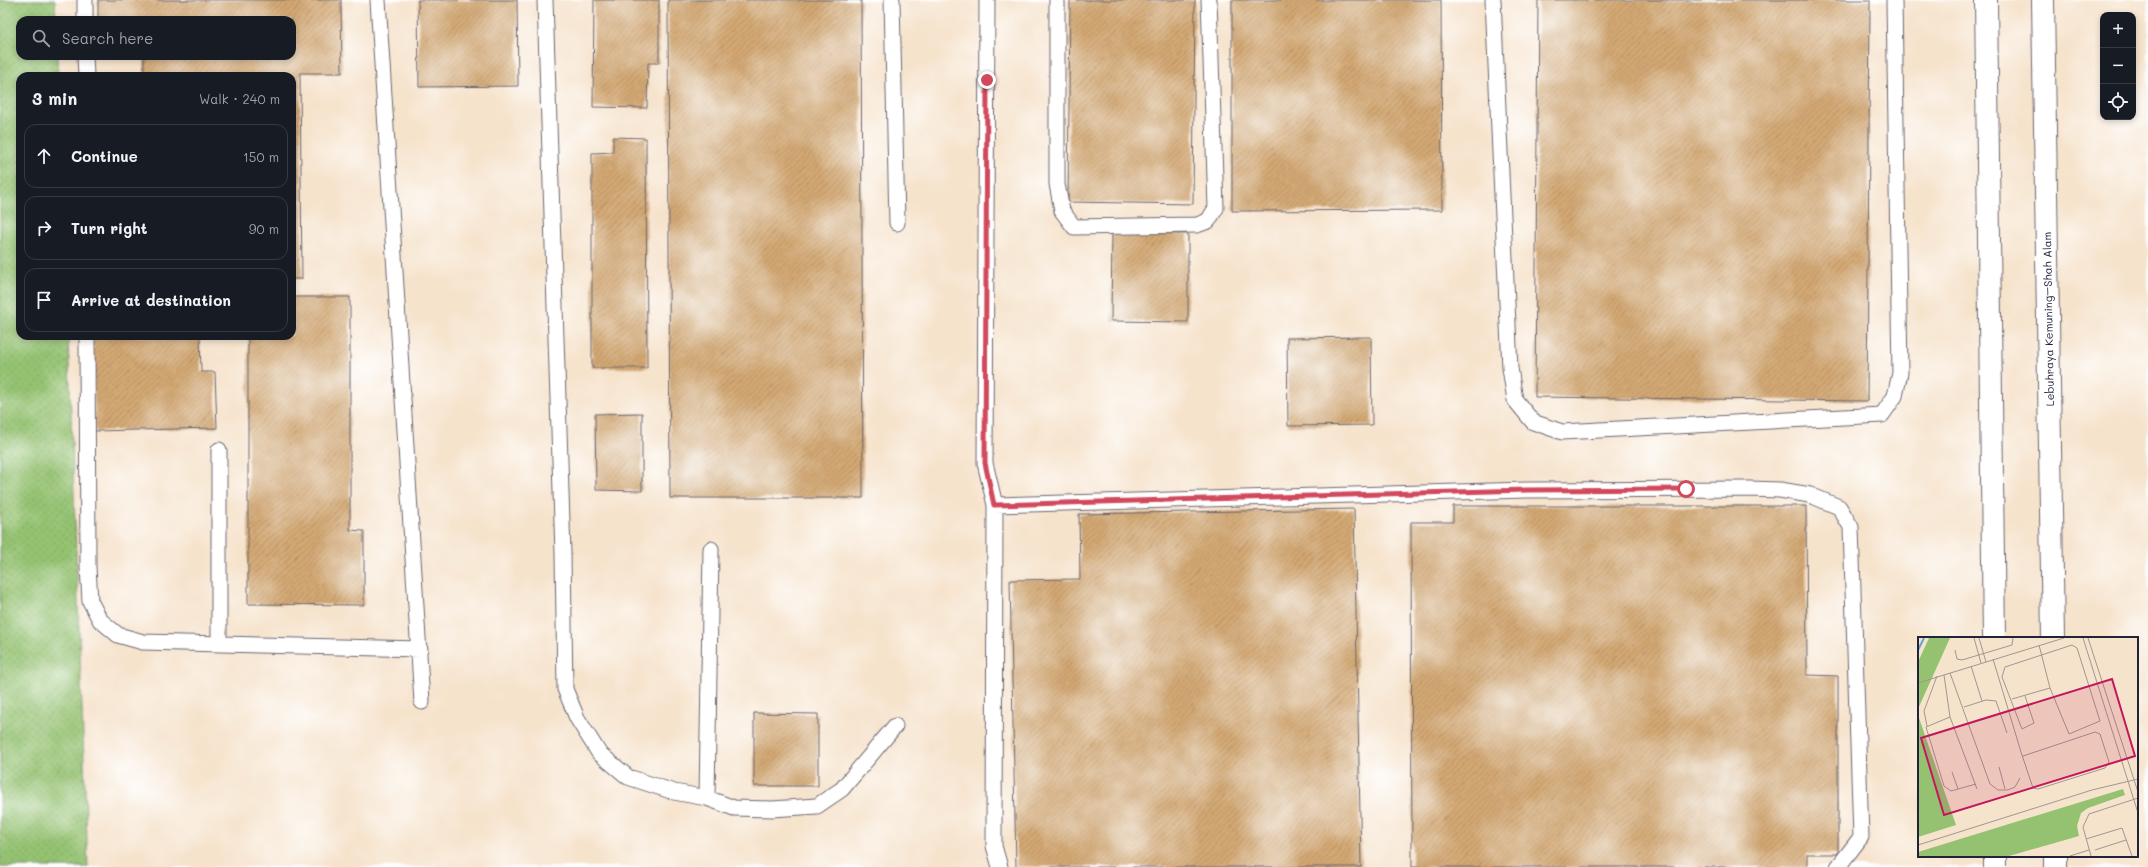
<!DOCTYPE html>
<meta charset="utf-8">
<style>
body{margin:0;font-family:Mali,sans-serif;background:#20242c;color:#f1f3f6}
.controls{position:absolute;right:12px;top:12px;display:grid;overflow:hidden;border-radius:8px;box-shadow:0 2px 6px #0003}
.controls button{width:36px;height:36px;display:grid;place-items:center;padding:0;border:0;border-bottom:1px solid #363941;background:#171b24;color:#f1f3f6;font:20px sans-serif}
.stop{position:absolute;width:12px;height:12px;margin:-9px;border:3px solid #d1495b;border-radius:50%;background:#fff}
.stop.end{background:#d1495b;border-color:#fff;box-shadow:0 1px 4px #0008}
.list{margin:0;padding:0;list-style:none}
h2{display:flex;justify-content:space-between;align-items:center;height:52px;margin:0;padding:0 16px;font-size:17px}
h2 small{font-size:13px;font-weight:400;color:#9ea1a6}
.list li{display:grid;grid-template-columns:26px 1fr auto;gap:12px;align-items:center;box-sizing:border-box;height:64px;margin:0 8px 8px;padding:0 8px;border:1px solid #363941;border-radius:12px}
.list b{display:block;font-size:15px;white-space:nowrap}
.list em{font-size:13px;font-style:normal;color:#9ea1a6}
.icon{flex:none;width:22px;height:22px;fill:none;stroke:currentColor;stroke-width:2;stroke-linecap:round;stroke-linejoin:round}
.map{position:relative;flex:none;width:2148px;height:867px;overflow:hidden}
.search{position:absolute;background:#171b24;box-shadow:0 2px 6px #0003;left:16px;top:16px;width:280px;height:44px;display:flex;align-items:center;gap:10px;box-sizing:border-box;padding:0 14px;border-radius:12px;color:#9ea1a6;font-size:15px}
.panel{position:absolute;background:#171b24;box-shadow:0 2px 6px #0003;left:16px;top:72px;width:280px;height:268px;border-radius:12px}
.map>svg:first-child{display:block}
.grass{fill:url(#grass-dots);stroke:#5b7256}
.building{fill:url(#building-hatch)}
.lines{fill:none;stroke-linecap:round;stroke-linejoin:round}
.lane-casing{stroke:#6c666e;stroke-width:17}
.highway-casing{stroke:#6c666e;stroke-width:24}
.lane{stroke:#fff;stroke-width:15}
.highway{stroke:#fff;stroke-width:22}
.route{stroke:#d1495b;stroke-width:5}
.labels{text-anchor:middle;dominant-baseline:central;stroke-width:3;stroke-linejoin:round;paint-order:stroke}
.street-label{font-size:11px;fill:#22223b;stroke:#fff}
.inset-river{fill:none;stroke:#61a5d6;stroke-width:2}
.inset-road{fill:none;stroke:#a19692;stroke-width:1}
.view{fill:#c2185b;fill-opacity:0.15;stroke:#c2185b;stroke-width:2}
.inset-edge{fill:none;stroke:#22223b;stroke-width:2}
</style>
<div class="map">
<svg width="2148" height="867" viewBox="0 0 2148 867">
<defs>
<pattern id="grass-dots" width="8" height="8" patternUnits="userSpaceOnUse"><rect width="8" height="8" fill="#94c271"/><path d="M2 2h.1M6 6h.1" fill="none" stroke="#7fa663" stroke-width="1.8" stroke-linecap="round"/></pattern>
<pattern id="building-hatch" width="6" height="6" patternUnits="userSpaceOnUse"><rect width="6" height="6" fill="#d3a873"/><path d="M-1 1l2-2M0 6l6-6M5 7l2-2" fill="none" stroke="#ab8860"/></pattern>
</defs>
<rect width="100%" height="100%" fill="#fff"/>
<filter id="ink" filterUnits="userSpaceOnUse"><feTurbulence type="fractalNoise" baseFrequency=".025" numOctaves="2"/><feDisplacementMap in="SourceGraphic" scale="8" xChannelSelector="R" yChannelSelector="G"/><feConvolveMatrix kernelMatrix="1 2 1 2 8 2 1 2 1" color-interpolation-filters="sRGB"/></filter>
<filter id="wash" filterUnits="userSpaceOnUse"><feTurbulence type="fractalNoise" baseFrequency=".012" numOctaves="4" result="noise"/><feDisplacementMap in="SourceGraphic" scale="16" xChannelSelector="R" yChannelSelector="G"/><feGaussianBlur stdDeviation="0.9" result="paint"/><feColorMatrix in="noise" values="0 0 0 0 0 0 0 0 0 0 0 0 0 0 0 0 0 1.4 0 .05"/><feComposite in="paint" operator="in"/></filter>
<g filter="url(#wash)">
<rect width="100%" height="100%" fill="#f6e3cc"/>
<path class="grass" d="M0 0H55L56 20H20V56H57L58 76H20V336H68L88 867H0Z"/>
<g id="blocks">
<path class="building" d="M98 0H341L342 73H300L302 279H292V76H144V56H292V20H98Z
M418 0H517L518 86 419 87Z
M594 0H659V63H648L647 108 593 107Z
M668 0H861L863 498H670Z
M1070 0H1195L1193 204 1068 202Z
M1232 0H1441L1442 210 1232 211Z
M1538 0H1870L1867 401 1535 397Z
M613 137 646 138 647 368H592V153L613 152Z
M1112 233 1188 234V322L1111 321Z
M292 297H350V530L364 531V605L248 604V336H292Z
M92 336H200L201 372H215L217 428 95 431Z
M1371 337 1372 425 1288 426 1287 338Z
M642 413V491L596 490 595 414Z
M1453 506H1806L1807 675 1838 676V854H1807V867H1412L1411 522H1453Z
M1354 509 1361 867H1016L1010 580 1080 579 1079 514Z
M754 713 818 714V786H754Z"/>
</g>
</g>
<g filter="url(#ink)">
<use href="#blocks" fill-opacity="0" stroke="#6c666e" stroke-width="1"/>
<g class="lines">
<g class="lane-casing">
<path id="lane" d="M85 0V20
M378 0 422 702
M545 0 563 553 565 689 577 718 599 753 628 777 674 792 707 798 734 808 772 809 817 806 842 789 895 726
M892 0 897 223
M987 0 985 463 995 505 994 846 1000 867
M1057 0V184L1062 211 1074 227 1197 225 1208 221 1216 208 1209 0
M1493 0 1510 368 1515 400 1533 422 1562 432 1882 415 1895 396 1900 373 1894 0
M85 56 86 76
M87 336 88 567 90 601 100 620 118 635 143 642 420 649
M219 450V644
M995 505 1527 490 1749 489 1780 490 1810 495 1839 507 1851 527 1861 837 1838 867
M707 798 711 549"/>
</g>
<g class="highway-casing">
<path id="highway" d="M1986 0 1994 638
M2043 0 2053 638
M1995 856V867
M2056 856V867"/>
</g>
<use href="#lane" class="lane"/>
<use href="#highway" class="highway"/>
</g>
</g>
<g class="lines" filter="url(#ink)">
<path class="route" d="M987 80 985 463 994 505 1527 490 1686 489"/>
</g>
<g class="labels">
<g class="street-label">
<text transform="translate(2048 319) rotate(-91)">Lebuhraya Kemuning–Shah Alam</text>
</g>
</g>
<g transform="translate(1918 637)">
<rect width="220" height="220" fill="#f6e3cc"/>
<path d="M11 1H32L0 72V25ZM0 78 38 188 0 200ZM205 152 207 158 170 171 163 176 159 189 161 199 91 219H0V215Z" fill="#94c271"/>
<path class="inset-river" d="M0 13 6 1"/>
<path class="inset-road" d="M56 1 63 26M61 1 68 25M165 1 220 176M170 1 220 155M121 8 132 51M37 13 39 22 44 23 94 8 95 1M75 22 103 115 115 151 120 152 187 131 191 125 182 97 177 95 105 119M53 29 64 64M32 36 72 147 80 153H90L97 150 102 141M26 38 32 80 59 152M0 46 146 1M94 62 132 51 151 97 182 84 159 11 154 8 87 30 84 40 104 92 116 86 107 59M46 70 68 63 78 64 89 96M32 80 8 90 26 149 33 154 58 147M9 89 6 74 19 39M81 130 87 152M34 135 40 152M168 202 204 191 214 219M0 208 174 153 220 142M177 213 208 203M152 219 171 213M173 219 165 190 171 177 220 161"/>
<path class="view" d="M194 42 217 119 26 178 3 101Z"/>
<rect width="220" height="220" class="inset-edge"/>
</g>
</svg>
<div class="controls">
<button>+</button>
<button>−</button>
<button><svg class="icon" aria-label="locate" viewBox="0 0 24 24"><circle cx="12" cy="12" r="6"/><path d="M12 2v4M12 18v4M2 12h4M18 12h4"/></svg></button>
</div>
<div class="stop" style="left:1686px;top:489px"></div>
<div class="stop end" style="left:987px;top:80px"></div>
<div class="search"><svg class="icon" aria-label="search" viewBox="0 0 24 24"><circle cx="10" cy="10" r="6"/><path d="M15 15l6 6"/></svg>Search here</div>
<section class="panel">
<h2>3 min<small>Walk · 240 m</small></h2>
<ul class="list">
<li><svg class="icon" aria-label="ahead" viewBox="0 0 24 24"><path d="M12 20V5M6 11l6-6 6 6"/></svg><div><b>Continue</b></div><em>150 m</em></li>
<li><svg class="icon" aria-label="right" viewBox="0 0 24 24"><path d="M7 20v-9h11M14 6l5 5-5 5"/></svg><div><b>Turn right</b></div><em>90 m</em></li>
<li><svg class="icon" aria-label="arrive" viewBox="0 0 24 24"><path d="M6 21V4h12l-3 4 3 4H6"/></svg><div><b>Arrive at destination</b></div></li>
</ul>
</section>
</div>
